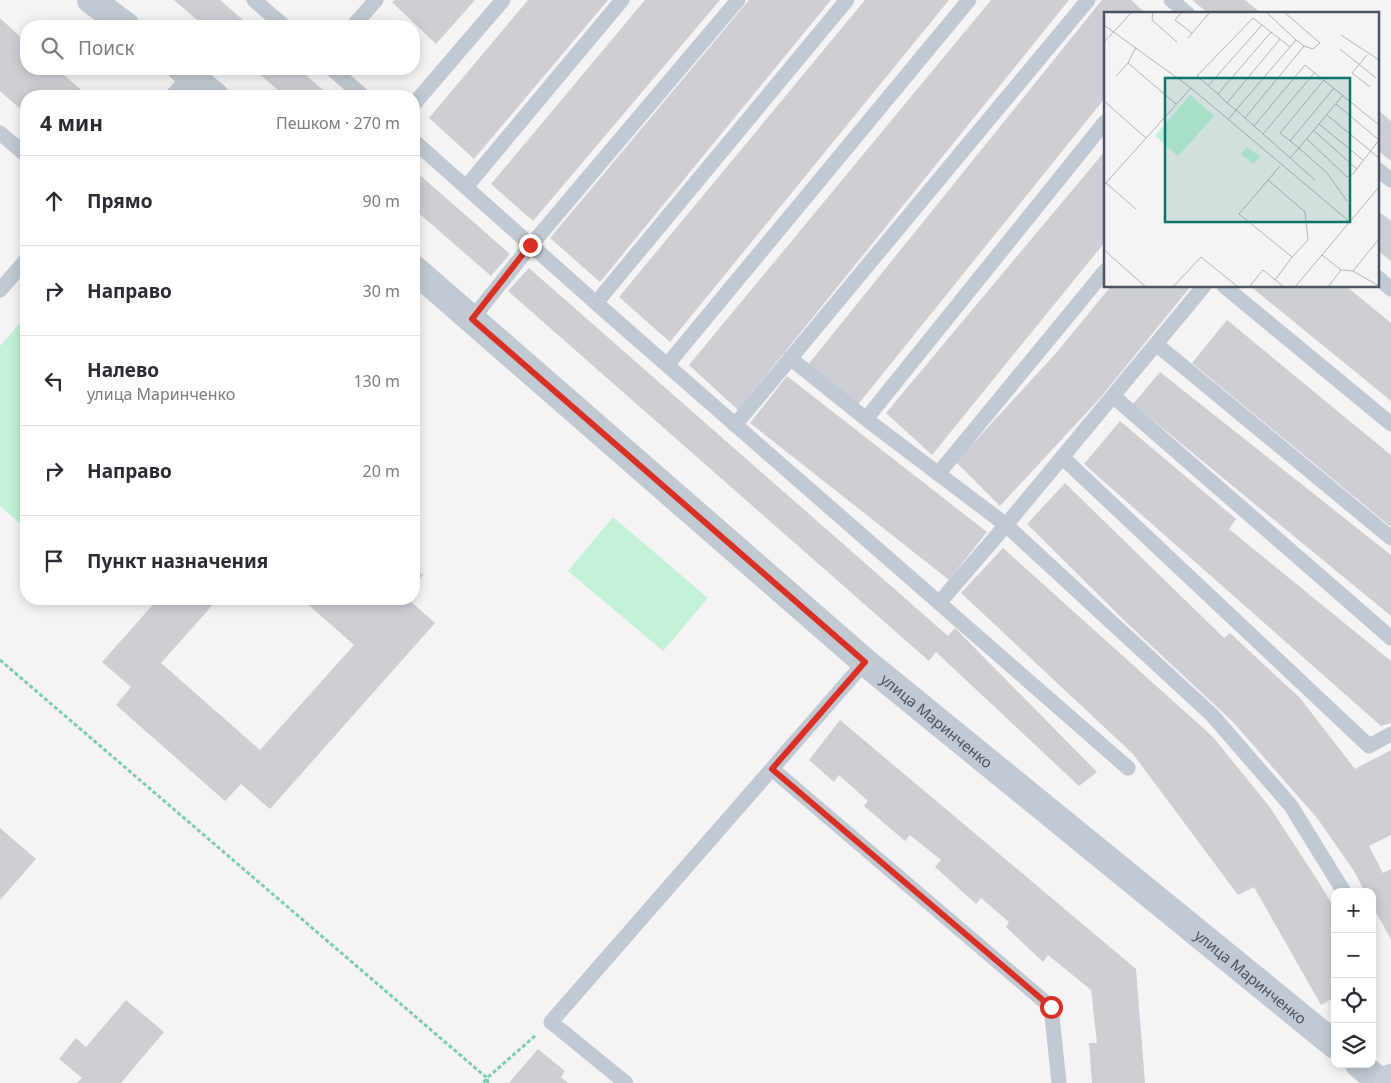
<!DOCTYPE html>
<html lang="ru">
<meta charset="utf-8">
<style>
body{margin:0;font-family:"Noto Sans",sans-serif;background:#f7f7f7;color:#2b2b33}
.controls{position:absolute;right:15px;bottom:15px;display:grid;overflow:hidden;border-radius:10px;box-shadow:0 2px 12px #0003}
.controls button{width:45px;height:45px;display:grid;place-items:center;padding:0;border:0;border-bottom:1px solid #e1e1e2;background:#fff;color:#2b2b33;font:25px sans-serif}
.stop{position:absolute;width:15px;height:15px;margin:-11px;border:4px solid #d93025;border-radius:50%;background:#fff}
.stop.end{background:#d93025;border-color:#fff;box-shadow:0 1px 5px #0008}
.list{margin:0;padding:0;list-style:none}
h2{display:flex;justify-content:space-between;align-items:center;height:65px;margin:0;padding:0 20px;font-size:21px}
h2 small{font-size:16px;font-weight:400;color:#7c7c81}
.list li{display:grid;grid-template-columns:32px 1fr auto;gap:15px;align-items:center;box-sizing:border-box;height:90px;padding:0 20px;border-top:1px solid #e1e1e2}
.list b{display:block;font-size:19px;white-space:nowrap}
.list p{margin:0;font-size:16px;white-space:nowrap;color:#7c7c81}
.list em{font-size:16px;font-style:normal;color:#7c7c81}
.icon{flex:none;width:28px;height:28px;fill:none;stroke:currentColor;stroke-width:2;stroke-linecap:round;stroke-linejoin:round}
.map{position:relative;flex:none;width:1391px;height:1083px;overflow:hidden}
.search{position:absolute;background:#fff;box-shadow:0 2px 12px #0003;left:20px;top:20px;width:400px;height:55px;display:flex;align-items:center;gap:12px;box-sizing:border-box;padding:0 18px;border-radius:20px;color:#7c7c81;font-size:19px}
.panel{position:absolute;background:#fff;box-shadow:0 2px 12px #0003;left:20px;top:90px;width:400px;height:515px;border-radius:20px}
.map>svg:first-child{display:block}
.green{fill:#c3f1d7}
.building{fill:#cdcfd5}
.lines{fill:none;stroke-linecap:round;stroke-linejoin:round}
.path{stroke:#7acfaa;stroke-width:3;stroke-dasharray:4 2.5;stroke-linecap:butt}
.lane{stroke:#c1c9d2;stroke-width:15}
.street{stroke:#c1c9d2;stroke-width:28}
.secondary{stroke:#c4cdd9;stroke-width:28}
.route{stroke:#d93025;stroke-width:6}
.labels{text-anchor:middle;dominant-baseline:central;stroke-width:5;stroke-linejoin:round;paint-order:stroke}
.street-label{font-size:15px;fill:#4a5561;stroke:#fff}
.inset-road{fill:none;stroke:#b1b4b9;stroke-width:1}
.view{fill:#0f766e;fill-opacity:0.15;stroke:#0f766e;stroke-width:2.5}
.inset-edge{fill:none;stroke:#4a5561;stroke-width:2.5}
</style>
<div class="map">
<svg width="1391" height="1083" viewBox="0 0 1391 1083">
<rect width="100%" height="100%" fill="#f5f3f3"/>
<path class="green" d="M26 316V529L0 506V346Z
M613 517 708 598 663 651 568 571Z"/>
<path class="building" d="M174 0H220L250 26H204Z
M395 0H475L436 44 392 2Z
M528 0H608L474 159 429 118Z
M645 0H720L533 221 491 184Z
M749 0H831L600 282 550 238Z
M865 0H949L670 342 619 297Z
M991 0H1069L738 410 689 365Z
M1102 0H1131L1147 14H1105V98L856 407 807 366Z
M1192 0H1245L1262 14H1209Z
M0 18 26 42V69H57L88 96H26V114L0 91Z
M253 69H299L330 96H285Z
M1377 109 1391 121V161L1377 150Z
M1105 151V242L932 455 886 413Z
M414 170 510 254 491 276 414 209Z
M1377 210 1391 221V261L1377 250Z
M529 268 948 636 955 628 1097 772 1079 786 936 652 929 661 508 291Z
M1111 286H1191L1101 397 1000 506 956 462 1057 352Z
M1250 286H1346L1391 323V401Z
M1227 320 1391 455V527L1192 363Z
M1160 372 1391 555V616L1133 404Z
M787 376 987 532 949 580 750 423Z
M1120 421 1236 519 1229 529 1391 661V723L1381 726 1084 464Z
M1065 483 1224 638 1230 633 1300 698 1355 769 1391 750V835L1369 846 1383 873 1391 869V939L1372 905V892H1365L1354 871 1317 818 1233 722 1127 623 1027 524Z
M1003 548 1213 737 1269 806 1320 884 1335 910V997L1321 1005 1254 887 1238 895 1133 754 961 593Z
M414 567 423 575 414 586Z
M158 599H218L161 663 260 750 354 645 302 599H408L435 623 270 809 241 784 225 801 116 705 131 687 102 662Z
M840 720 1136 969 1145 1083H1092L1089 1043H1097L1091 990 1048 955 1043 962 1006 927 1009 922 981 898 976 904 935 867 941 860 910 835 905 841 864 806 868 801 839 775 834 782 809 760Z
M0 828 36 859 0 900Z
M126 1000 164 1032 121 1083H77L82 1078 59 1059 76 1038 86 1047Z
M538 1049 565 1071 561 1077 568 1083H509Z"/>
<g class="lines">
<path class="path" d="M0 660 487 1078 483 1083
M488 1083 487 1078 536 1035"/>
<path class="lane" d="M254 0 284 26
M1171 0 1188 14
M353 26 376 0
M332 69 363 96
M172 96 191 75
M414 104 503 0
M0 133 26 155
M414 141 596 303 847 0
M1377 169 1391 180
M466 187 622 0
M1377 277 1391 289
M1204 286 1006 525 1212 715 1291 806 1344 892
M1224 286 1391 424
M0 290 26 260
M596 303 1128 768
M472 319 531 245 738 0
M1156 344 1391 538
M790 358 866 419
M667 365 969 0
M1113 396 1391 638
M735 425 1088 0
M1062 457 1369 746 1391 734
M938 474 1105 271
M939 603 1006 525 866 419 1105 122
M772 769 1051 1007 1059 1083
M626 1083 551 1022 865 662"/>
<g class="street">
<path d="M91 0 126 26"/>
<path d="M182 69 215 96"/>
<path id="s1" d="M414 269 865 662 1335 1045"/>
<path d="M1359 1064 1381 1083"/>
</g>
<path class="secondary" d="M1387 1083 1391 1078"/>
</g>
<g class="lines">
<path class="route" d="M530 245 472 319 865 662 772 769 1051 1007"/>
</g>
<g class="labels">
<g class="street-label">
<text stroke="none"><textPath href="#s1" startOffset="691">улица Маринченко</textPath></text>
<text stroke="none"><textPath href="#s1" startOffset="1096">улица Маринченко</textPath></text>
</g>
</g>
<g transform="translate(1104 12)">
<rect width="275" height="275" fill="#f5f3f3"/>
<path d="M86 83 110 104 74 144 51 124ZM143 135 156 145 150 152 137 142Z" fill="#c3f1d7"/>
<path class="inset-road" d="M49 0 48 8 73 30M78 0 71 8 88 21M162 0 192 28M180 0 216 31 209 37 200 34M0 13 87 76 246 210M237 23 275 48M84 26 106 0M0 30 28 0M32 35 24 51 72 92M236 37 272 66M263 43 248 61 266 75M12 64 24 51M104 74 158 13M114 82 167 20M239 83 195 136 223 161 243 189M0 89 42 126M123 91 176 27M223 103 275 146M141 106 211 168M124 108 132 98 192 28 200 34 141 106 132 98 123 91 114 82 93 64 149 6 186 35M215 112 259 148M150 114 201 53 275 113M209 118 253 157M159 122 211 60M203 127 243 165 249 162 275 128 232 92M186 129 230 76M186 146 195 136 176 121 220 68M164 168 201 200 204 228 188 245M2 171 32 197M0 173 87 76M0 238 42 275M218 243 237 258 249 259 275 274M249 259 275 227M171 268 188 245 135 202 176 154M69 275 97 245 134 275M145 275 159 258 180 275M191 275 275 175M224 275 237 258"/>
<path class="view" d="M61 66H246V210H61Z"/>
<rect width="275" height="275" class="inset-edge"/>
</g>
</svg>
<div class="controls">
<button>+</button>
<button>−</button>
<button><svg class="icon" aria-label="locate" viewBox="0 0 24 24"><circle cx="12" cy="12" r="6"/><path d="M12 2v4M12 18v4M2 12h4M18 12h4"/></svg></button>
<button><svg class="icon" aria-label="layers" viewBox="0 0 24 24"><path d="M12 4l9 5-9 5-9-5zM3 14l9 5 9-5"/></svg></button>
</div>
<div class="stop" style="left:1051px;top:1007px"></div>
<div class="stop end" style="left:530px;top:245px"></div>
<div class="search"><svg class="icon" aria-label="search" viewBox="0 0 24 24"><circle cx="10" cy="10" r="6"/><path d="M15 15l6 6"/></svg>Поиск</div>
<section class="panel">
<h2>4 мин<small>Пешком · 270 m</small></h2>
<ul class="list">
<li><svg class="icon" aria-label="ahead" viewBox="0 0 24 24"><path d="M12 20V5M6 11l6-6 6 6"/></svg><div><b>Прямо</b></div><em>90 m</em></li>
<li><svg class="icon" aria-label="right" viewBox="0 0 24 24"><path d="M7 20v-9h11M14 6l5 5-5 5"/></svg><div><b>Направо</b></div><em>30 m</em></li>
<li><svg class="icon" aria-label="left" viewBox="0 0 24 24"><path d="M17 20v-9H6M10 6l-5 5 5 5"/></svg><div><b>Налево</b><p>улица Маринченко</p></div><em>130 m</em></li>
<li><svg class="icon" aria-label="right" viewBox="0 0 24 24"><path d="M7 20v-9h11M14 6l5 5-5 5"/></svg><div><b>Направо</b></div><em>20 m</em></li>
<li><svg class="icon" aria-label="arrive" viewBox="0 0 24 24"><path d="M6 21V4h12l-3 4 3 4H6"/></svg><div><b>Пункт назначения</b></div></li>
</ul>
</section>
</div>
